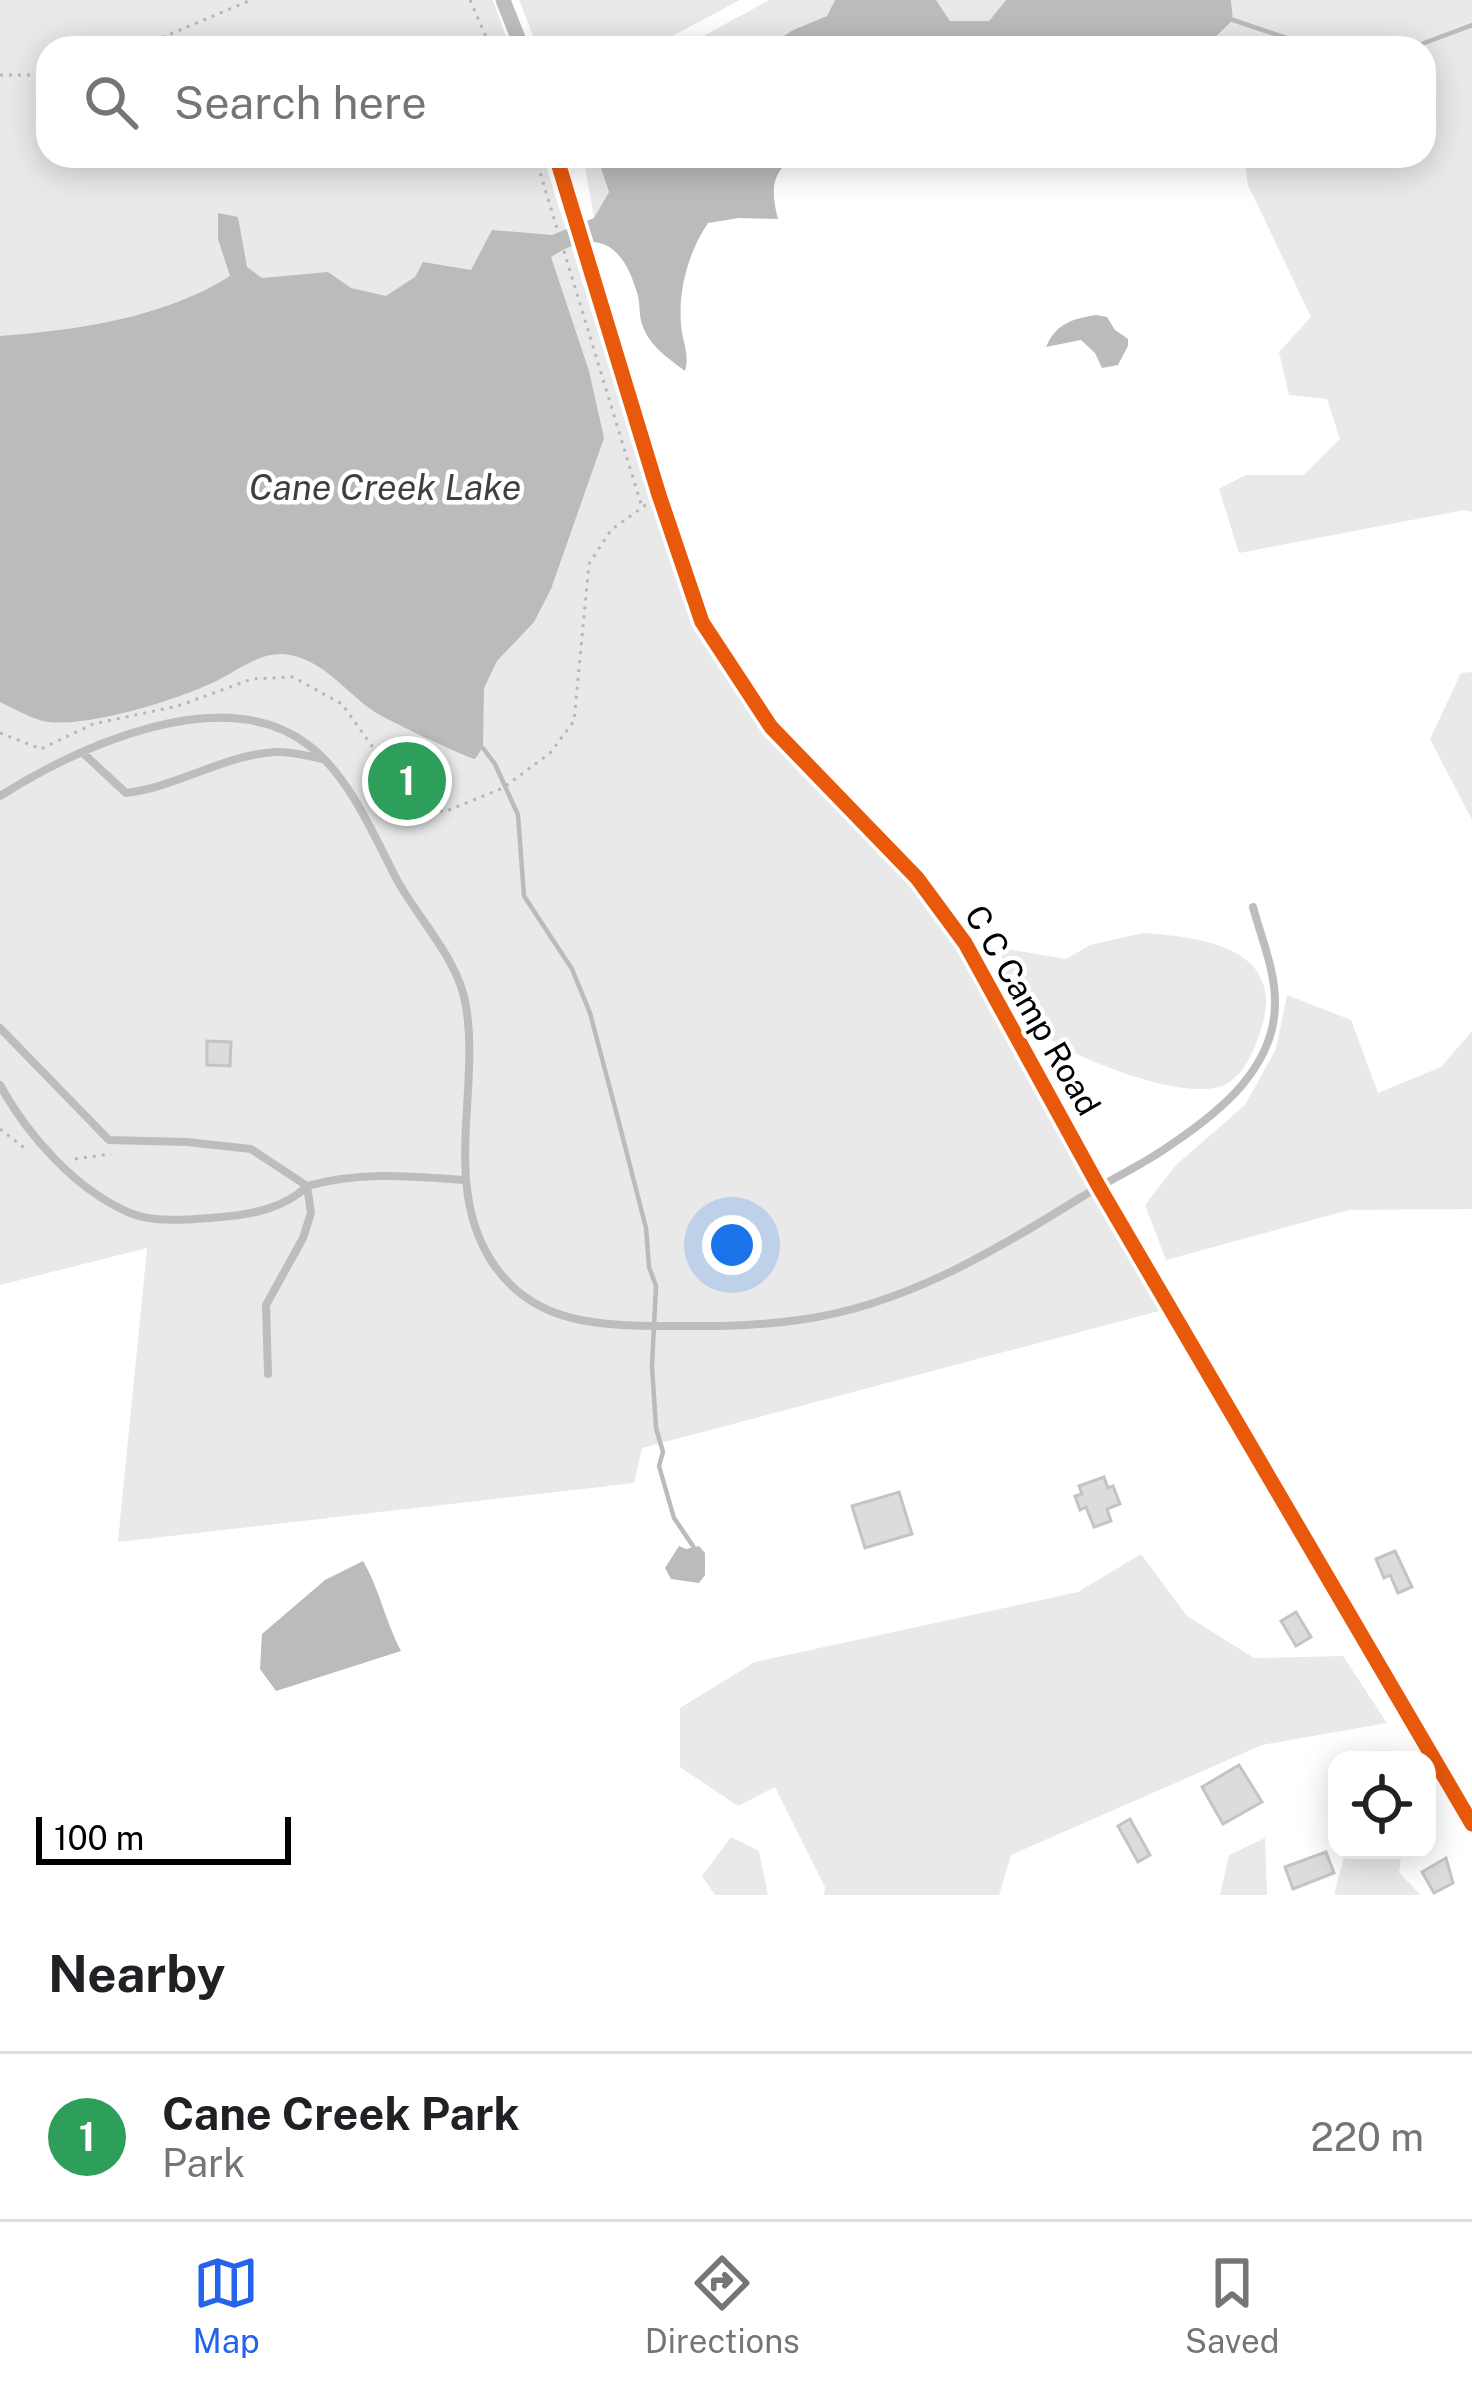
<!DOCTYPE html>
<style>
body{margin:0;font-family:"Public Sans",sans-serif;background:#f2f2f2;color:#202124}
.controls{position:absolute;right:36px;bottom:36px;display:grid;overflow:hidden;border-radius:24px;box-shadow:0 6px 30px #0003}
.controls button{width:108px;height:108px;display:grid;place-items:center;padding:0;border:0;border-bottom:3px solid #e0e0e0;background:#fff;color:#202124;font:60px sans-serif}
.scale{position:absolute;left:36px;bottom:30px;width:255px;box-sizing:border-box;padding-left:12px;border:6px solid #000;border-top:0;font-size:33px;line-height:42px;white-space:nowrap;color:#000;-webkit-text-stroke:9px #fff;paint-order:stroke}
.you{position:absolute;left:732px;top:1245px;width:42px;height:42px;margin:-30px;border:9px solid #fff;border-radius:50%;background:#1a73e8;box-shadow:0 0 0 18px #1a73e833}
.badge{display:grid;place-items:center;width:78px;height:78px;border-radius:50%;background:#2563eb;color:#fff;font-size:39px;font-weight:700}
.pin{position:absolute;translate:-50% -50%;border:6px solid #fff;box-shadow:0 3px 12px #0006}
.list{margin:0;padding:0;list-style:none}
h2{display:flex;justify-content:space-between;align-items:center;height:156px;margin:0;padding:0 48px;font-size:51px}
h2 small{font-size:39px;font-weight:400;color:#757577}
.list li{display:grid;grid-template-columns:78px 1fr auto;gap:36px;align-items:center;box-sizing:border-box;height:168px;padding:0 48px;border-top:3px solid #e0e0e0}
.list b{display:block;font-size:45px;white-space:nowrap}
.list p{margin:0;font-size:39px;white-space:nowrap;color:#757577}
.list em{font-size:39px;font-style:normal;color:#757577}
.icon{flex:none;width:66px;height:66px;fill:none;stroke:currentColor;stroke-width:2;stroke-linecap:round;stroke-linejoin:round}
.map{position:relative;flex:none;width:1472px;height:1895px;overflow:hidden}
.search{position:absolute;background:#fff;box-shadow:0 6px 30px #0003;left:36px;right:36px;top:36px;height:132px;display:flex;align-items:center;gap:30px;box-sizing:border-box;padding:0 42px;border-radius:36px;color:#757577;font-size:45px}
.sheet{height:324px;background:#fff}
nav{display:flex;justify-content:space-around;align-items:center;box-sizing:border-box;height:168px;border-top:3px solid #e0e0e0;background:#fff;font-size:33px;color:#757577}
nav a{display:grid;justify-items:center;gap:6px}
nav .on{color:#2563eb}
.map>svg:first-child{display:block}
.green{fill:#e9e9e9}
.water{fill:#bbb}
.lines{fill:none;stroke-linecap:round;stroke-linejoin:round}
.stream{stroke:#bbb;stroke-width:4.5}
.building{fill:#dcdcdc;stroke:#c4c4c4;stroke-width:3}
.path{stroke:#b8b8b8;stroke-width:3;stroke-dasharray:3 6;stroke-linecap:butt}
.lane{stroke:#bdbdbd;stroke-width:8}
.street{stroke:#bdbdbd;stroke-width:15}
.cycleway-casing{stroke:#fff;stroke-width:22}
.cycleway{stroke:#e8590c;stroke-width:15}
.labels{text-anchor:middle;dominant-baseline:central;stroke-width:9;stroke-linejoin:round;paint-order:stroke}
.street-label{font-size:33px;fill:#000;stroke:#fff}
.water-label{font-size:36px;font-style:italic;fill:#3f3f3f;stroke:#fff}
</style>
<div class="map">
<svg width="1472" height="1895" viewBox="0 0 1472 1895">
<rect width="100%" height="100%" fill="#fff"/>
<path class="green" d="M0 0H493L510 48H48V156H543L667 553 706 648 767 734 939 917 1159 1311 642 1448 634 1483 118 1542 147 1248 0 1285Z
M519 0H740L650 48H538Z
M769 0H835L827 16 793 30 765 48H682Z
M936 0H1006L989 21H950Z
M1231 0H1472V512L1464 510 1239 553 1219 489 1246 475H1304L1340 439 1327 399 1289 395 1279 352 1311 317 1248 185 1244 156H1424V48H1212L1209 43 1233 20Z
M583 156H597L609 192 594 218Z
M1472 672V820L1430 739 1461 673Z
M1143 933C1200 937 1288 947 1261 1029 1255 1048 1246 1072 1228 1083 1193 1105 1086 1062 1053 1041 1040 1033 1022 1015 1014 1002 1005 988 1004 964 1001 948L1066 959 1090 945Z
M1287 995 1351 1020 1378 1093 1441 1067 1472 1031V1209L1349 1210 1166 1260 1145 1205 1176 1165 1245 1105 1276 1049Z
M1141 1554 1187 1616 1254 1658 1343 1656 1387 1723 1262 1745 1011 1855 999 1895H824L825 1887 775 1787 738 1806 680 1767V1708L755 1662 1078 1592Z
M731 1837 759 1851 768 1895H715L702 1876Z
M1265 1838 1267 1895H1220L1229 1855Z
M1346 1850H1402L1399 1873 1421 1895H1334Z"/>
<path class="water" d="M835 0H936L950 21H989L1006 0H1231L1233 20 1209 43 1190 48H765L793 30 827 16Z
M597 156H797C770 171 771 192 778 219L739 218 708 223C689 251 678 289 681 324 682 342 690 353 685 371 668 358 649 346 642 324 639 315 640 305 638 296 624 245 598 226 551 257L589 371 604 438 551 589 534 622 497 661 484 688 483 747 475 759C465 757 385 719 375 712 346 693 326 662 290 655 265 650 242 667 222 678 185 698 83 730 43 721 28 717 13 708 0 702V336C77 330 164 318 230 276L218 239V213L238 217 247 267 262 278 328 272 351 288 386 296 415 277 423 262 471 270 492 230 552 235 594 218 609 192Z
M1096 315 1107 317 1115 330 1128 339V346L1118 365 1102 368 1095 353 1081 340 1046 347C1056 324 1071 319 1096 315Z
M679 1546 686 1549 699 1546 705 1553V1575L699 1583 671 1579 665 1568Z
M363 1561C380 1590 385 1621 401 1651L276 1691 260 1669 262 1634 325 1580Z"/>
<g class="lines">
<path class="stream" d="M1233 20 1316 48
M1411 48 1472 25
M483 748 495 764 518 815 524 896 572 969 590 1013 618 1119 646 1228 649 1267 656 1286 652 1366 656 1428 663 1452 659 1466 674 1518 693 1546"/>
</g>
<path class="building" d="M386 771 402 793 384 805 368 782Z
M207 1041 231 1042 230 1066 207 1065Z
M1104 1477 1108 1488 1113 1486 1120 1504 1107 1509 1111 1521 1094 1527 1086 1507 1080 1510 1075 1496 1082 1494 1079 1486Z
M899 1492 912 1534 865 1548 852 1506Z
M1395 1551 1412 1587 1398 1593 1390 1575 1384 1578 1376 1559Z
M1296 1612 1311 1637 1296 1646 1281 1621Z
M1239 1765 1262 1802 1223 1824 1202 1787Z
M1130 1819 1150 1855 1138 1862 1118 1826Z
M1326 1852 1334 1873 1293 1889 1285 1867Z
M1446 1858 1453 1883 1434 1893 1422 1872Z"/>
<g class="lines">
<path class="path" d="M470 0 491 48
M137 48 251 0
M0 75H48
M535 156 641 504
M0 733 41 749 93 724 178 706 252 679 293 677 342 704 409 798 444 812 503 788 550 753 574 721 589 564 611 530 647 504
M0 1129 27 1150
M75 1159 111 1154"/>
<path class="lane" d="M83 753 126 793C177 787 224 755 275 752 290 751 308 756 323 759
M0 796C78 747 221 680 307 744 349 775 373 834 397 880 419 920 459 960 466 1006 480 1091 442 1185 492 1262 530 1320 588 1325 654 1326 702 1326 750 1327 799 1320 903 1306 993 1252 1080 1198 1111 1179 1143 1165 1172 1144 1221 1111 1276 1067 1275 1001 1275 970 1261 937 1253 907
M0 1028 109 1140 187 1142 251 1149 307 1186C287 1207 251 1215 222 1217 194 1219 157 1224 130 1213 76 1190 28 1136 0 1085
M268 1374 266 1305 303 1238 311 1213 307 1186C361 1171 410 1176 464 1180"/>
<path class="street" d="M503 0 522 48
M556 156 659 495 702 622 771 727 917 878 965 943 1099 1187 1472 1824"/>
<g class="cycleway-casing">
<path id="cycleway" d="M556 156 659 495 702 622 771 727 917 878 965 943 1099 1187 1472 1824"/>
</g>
<use href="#cycleway" class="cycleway"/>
</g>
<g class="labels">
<g class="street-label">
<text transform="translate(1033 1010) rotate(60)">C C Camp Road</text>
</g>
<g class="water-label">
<text x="385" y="487">Cane Creek Lake</text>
</g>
</g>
</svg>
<div class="controls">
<button><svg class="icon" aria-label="locate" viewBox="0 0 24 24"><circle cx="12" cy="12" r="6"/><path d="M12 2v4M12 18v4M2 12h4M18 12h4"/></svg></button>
</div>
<div class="scale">100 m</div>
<div class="you"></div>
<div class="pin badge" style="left:407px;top:781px;background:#2e9e5b">1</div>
<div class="search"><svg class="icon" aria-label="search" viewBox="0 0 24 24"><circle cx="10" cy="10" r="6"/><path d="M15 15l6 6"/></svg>Search here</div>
</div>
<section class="sheet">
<h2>Nearby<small></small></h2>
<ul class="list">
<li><span class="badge" style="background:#2e9e5b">1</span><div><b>Cane Creek Park</b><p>Park</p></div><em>220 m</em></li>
</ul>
</section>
<nav>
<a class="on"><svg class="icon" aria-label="map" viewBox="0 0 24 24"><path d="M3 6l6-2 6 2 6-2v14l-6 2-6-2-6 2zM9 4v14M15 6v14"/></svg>Map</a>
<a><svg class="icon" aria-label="directions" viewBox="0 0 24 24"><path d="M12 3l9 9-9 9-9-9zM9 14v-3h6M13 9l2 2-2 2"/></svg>Directions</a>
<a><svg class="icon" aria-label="saved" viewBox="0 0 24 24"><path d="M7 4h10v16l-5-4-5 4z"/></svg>Saved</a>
</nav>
